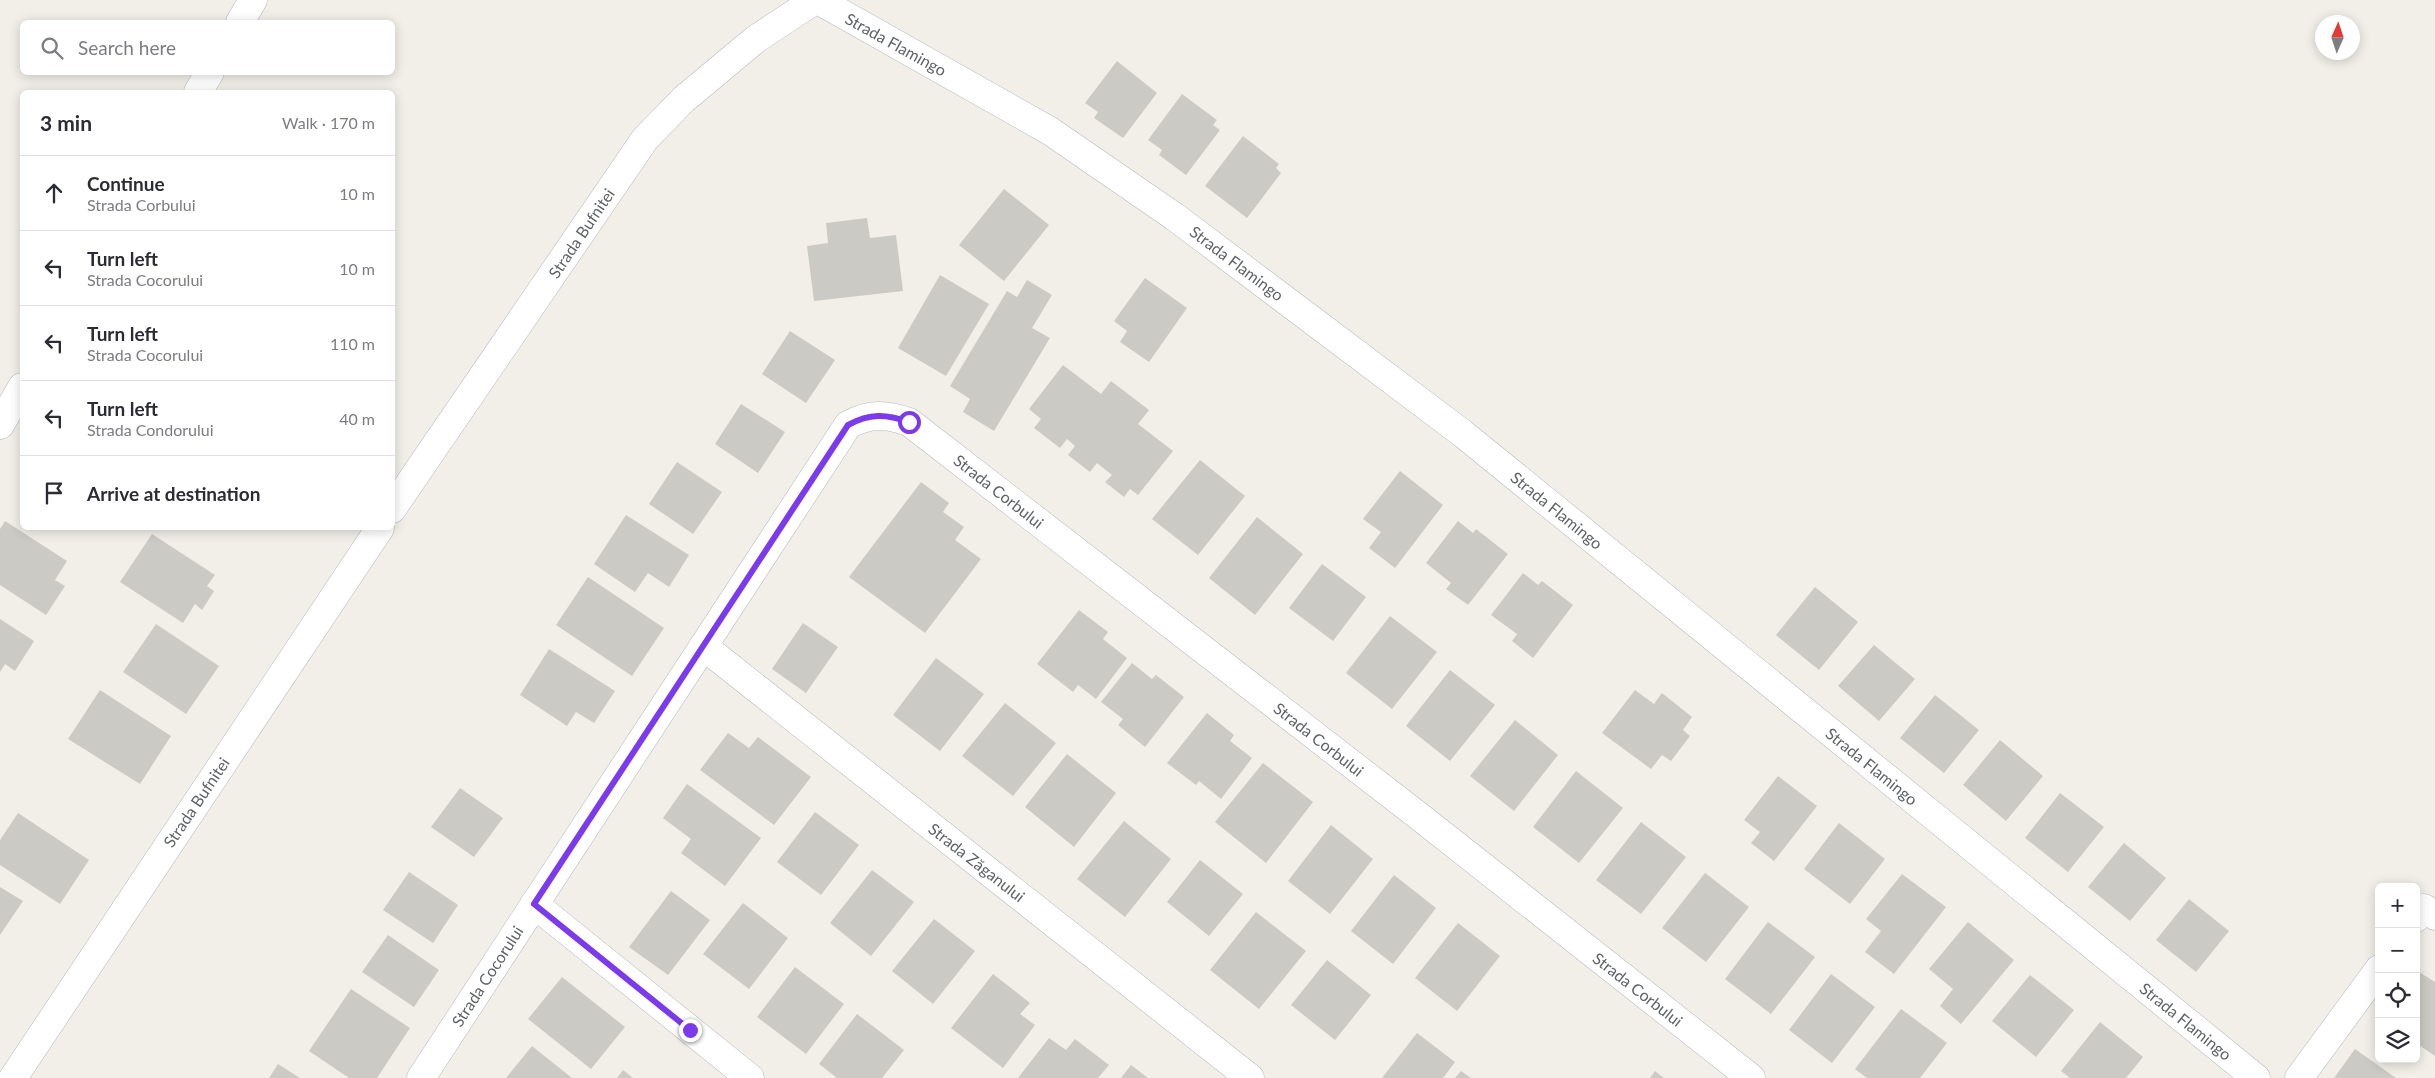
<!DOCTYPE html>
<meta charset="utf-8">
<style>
body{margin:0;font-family:Lato,sans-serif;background:#f7f7f7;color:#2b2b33}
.controls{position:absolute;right:15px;bottom:15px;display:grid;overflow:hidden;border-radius:8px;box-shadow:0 2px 12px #0003}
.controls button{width:45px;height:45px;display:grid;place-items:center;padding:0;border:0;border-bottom:1px solid #e1e1e2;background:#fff;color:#2b2b33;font:25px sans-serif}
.compass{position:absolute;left:2315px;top:15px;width:45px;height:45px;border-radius:50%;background:#fff;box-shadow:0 2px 12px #0003;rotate:3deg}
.stop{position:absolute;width:15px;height:15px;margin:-11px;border:4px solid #7c3aed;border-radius:50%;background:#fff}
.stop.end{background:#7c3aed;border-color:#fff;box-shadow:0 1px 5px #0008}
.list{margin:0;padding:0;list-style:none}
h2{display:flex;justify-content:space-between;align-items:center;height:65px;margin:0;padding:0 20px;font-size:21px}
h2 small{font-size:16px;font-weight:400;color:#7c7c81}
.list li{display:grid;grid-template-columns:32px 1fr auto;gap:15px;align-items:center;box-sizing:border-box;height:75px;padding:0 20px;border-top:1px solid #e1e1e2}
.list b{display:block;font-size:19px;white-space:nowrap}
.list p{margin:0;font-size:16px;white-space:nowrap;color:#7c7c81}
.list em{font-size:16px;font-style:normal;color:#7c7c81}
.icon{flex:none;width:28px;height:28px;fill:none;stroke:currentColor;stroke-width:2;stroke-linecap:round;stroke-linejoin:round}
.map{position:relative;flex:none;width:2435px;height:1078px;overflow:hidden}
.search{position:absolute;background:#fff;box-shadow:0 2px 12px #0003;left:20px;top:20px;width:375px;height:55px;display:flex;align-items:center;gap:12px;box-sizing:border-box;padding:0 18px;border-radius:8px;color:#7c7c81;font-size:19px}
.panel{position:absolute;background:#fff;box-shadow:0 2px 12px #0003;left:20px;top:90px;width:375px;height:440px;border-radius:8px}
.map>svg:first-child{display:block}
.building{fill:#cccac5}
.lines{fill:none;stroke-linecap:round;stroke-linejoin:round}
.minor-casing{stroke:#b5b8bc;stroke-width:29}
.minor{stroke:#fff;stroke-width:28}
.route{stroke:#7c3aed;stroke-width:6}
.labels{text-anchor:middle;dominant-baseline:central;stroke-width:4;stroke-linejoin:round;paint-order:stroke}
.street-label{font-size:16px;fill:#5f6368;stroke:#fff}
</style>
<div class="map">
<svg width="2435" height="1078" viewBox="0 0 2435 1078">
<rect width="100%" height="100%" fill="#f1efe8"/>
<path class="building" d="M1117 61 1157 93 1123 138 1094 118 1098 112 1085 103Z
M1182 94 1217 120 1213 125 1220 130 1186 175 1159 155 1162 150 1148 140Z
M1243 136 1279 164 1276 168 1281 173 1247 218 1205 186Z
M1004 189 1049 225 1004 281 959 245Z
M867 218 870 238 896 235 903 291 814 301 807 246 828 243 826 223Z
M940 275 989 304 946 376 898 348Z
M1145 278 1187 308 1149 362 1120 342 1127 331 1114 321Z
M1027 280 1052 295 1032 328 1050 338 994 431 963 412 970 399 950 386 1007 291 1017 297Z
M790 331 835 360 806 403 762 374Z
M1063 365 1101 394 1111 381 1149 410 1138 424 1173 451 1138 495 1130 489 1124 497 1105 482 1112 475 1097 463 1090 472 1068 455 1075 446 1067 439 1060 448 1034 428 1041 419 1029 409Z
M741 404 785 432 758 473 715 444Z
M1200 460 1245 496 1198 555 1152 519Z
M677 462 722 492 693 534 649 504Z
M1400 471 1443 505 1395 568 1369 548 1381 532 1363 519Z
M921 482 949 503 943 512 964 527 955 540 981 559 925 633 849 577Z
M626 515 689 555 669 587 648 573 635 592 594 564Z
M1257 517 1303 554 1255 615 1209 578Z
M5 521 67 561 55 580 65 586 46 615 0 585V529Z
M1458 521 1473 533 1476 529 1508 554 1468 605 1446 589 1451 583 1426 563Z
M152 534 215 575 207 586 214 591 202 610 195 604 183 623 120 582Z
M1322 564 1366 597 1333 641 1289 608Z
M1523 573 1538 585 1542 581 1573 605 1533 658 1512 641 1517 634 1491 615Z
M588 577 664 628 632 676 556 625Z
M1815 587 1858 622 1819 670 1776 635Z
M1079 610 1108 632 1103 639 1127 658 1096 699 1078 685 1073 692 1037 664Z
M1390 616 1437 652 1392 709 1346 673Z
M0 619 34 641 15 671 5 664 0 672Z
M803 623 838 647 806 693 772 669Z
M156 624 219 666 186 714 123 672Z
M1874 645 1915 679 1879 721 1838 686Z
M549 649 615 691 594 723 576 712 567 726 520 695Z
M936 658 984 694 940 751 893 715Z
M1132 663 1152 679 1156 675 1184 697 1145 747 1118 725 1123 719 1101 702Z
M1450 670 1495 705 1450 761 1406 726Z
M100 690 171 736 140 784 68 739Z
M1635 690 1654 704 1662 693 1692 717 1683 730 1690 736 1671 761 1662 755 1651 769 1602 733Z
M1935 695 1979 730 1944 773 1900 738Z
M1005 703 1056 743 1013 796 962 756Z
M1207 713 1234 735 1230 741 1252 758 1221 799 1199 781 1196 785 1167 763Z
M1515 720 1558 755 1514 811 1470 776Z
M728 733 749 748 758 737 811 777 774 825 700 770Z
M2000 740 2043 776 2006 821 1963 785Z
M1067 754 1116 793 1074 847 1025 807Z
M1263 763 1313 802 1266 863 1215 822Z
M1576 771 1623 808 1579 863 1533 827Z
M1778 776 1817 806 1774 861 1751 843 1760 832 1744 820Z
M687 784 761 838 725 886 681 853 691 839 663 818Z
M460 788 503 818 474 857 431 827Z
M2060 793 2104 827 2068 872 2025 838Z
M815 812 859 845 821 895 777 862Z
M18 813 89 860 60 904 0 865V840Z
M1124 821 1171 859 1125 917 1077 879Z
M1641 822 1686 857 1641 914 1596 880Z
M1839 823 1885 859 1850 904 1804 869Z
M1331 825 1373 859 1330 914 1288 881Z
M2124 843 2166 878 2130 921 2088 887Z
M1200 860 1243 894 1209 936 1167 902Z
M872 870 914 902 871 956 830 923Z
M409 872 458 905 433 943 383 910Z
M1705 873 1749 907 1706 962 1662 928Z
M1902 874 1946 907 1894 974 1865 952 1881 931 1866 919Z
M1394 875 1436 908 1393 964 1351 931Z
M0 887 23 901 0 935Z
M671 891 710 920 668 975 629 947Z
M2189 899 2229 931 2196 972 2156 940Z
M743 903 788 938 749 989 703 954Z
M1256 912 1306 951 1259 1009 1210 970Z
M934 919 975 951 933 1004 892 971Z
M1768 922 1815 957 1771 1014 1725 979Z
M1968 922 2014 960 1961 1024 1940 1006 1953 989 1929 969Z
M1458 923 1500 956 1457 1011 1415 978Z
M388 935 439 970 414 1007 362 972Z
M1327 960 1371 995 1335 1040 1291 1005Z
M795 967 844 1004 806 1054 757 1017Z
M2416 970 2435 982V1056L2416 1043Z
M993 974 1030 1003 1020 1014 1035 1025 1003 1068 951 1028Z
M1831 974 1875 1007 1832 1063 1789 1030Z
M2030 975 2074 1010 2036 1057 1992 1021Z
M562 977 625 1027 591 1069 528 1019Z
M351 989 410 1028 377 1078H349L309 1051Z
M1901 1009 1947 1043 1920 1078H1867L1855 1069Z
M857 1014 904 1050 882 1078H837L819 1064Z
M2100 1022 2143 1057 2126 1078H2070L2061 1071Z
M1417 1033 1455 1062 1443 1078H1382Z
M1049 1038 1066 1050 1075 1039 1109 1065 1098 1078H1018Z
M532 1046 572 1078H506Z
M2355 1049 2396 1078H2334Z
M278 1064 300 1078H269Z
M1131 1065 1148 1078H1121Z
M623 1070 633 1078H617Z
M1461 1071 1471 1078H1455Z
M1655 1071 1664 1078H1650Z"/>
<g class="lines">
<g class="minor-casing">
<path id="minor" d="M818 0 1050 131 1175 217 1462 433 2256 1078
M240 22 253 0
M198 92 210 72
M0 425 22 387
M392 509 645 139 684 99 756 39 815 0
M703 646 1250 1078
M534 904 750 1078
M2416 918 2424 908 2435 916
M13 1078 380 528
M421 1078 848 425C870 413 886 414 909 422L1420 817 1751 1078
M2299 1078 2379 969"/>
</g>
<use href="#minor" class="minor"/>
</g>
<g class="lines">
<path class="route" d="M690 1030 534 904 848 425C870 413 886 414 909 422"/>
</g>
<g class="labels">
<g class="street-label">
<text transform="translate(896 44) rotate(29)">Strada Flamingo</text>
<text transform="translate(581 233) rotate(-56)">Strada Bufnitei</text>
<text transform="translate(1237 263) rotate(37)">Strada Flamingo</text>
<text transform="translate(999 491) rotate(38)">Strada Corbului</text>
<text transform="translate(1557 510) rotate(39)">Strada Flamingo</text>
<text transform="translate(1319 739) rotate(38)">Strada Corbului</text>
<text transform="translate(1872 766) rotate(39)">Strada Flamingo</text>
<text transform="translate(196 802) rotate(-56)">Strada Bufnitei</text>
<text transform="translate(977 862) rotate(38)">Strada Zăganului</text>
<text transform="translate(487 976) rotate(-57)">Strada Cocorului</text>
<text transform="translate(1638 989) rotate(38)">Strada Corbului</text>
<text transform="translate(2186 1021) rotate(39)">Strada Flamingo</text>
</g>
</g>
</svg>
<div class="controls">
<button>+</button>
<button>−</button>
<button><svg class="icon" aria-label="locate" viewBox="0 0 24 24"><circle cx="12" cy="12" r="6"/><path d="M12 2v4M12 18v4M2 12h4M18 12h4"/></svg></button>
<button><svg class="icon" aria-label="layers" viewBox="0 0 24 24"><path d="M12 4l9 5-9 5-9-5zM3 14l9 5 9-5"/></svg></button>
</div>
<svg class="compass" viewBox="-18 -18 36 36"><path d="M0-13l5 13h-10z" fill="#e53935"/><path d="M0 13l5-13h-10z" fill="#7c7c81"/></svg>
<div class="stop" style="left:909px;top:422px"></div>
<div class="stop end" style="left:690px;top:1030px"></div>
<div class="search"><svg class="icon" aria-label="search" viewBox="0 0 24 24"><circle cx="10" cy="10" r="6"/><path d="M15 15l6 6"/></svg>Search here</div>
<section class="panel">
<h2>3 min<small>Walk · 170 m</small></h2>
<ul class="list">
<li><svg class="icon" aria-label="ahead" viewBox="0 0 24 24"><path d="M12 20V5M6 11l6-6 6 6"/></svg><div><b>Continue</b><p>Strada Corbului</p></div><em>10 m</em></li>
<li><svg class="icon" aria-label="left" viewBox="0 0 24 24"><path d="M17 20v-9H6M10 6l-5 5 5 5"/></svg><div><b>Turn left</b><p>Strada Cocorului</p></div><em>10 m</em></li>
<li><svg class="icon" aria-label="left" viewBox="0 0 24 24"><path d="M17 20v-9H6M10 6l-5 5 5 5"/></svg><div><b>Turn left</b><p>Strada Cocorului</p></div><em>110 m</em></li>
<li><svg class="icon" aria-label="left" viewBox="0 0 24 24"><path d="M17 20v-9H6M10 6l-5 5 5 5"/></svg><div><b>Turn left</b><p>Strada Condorului</p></div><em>40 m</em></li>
<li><svg class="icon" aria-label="arrive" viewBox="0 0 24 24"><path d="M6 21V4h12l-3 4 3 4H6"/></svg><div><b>Arrive at destination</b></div></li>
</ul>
</section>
</div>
